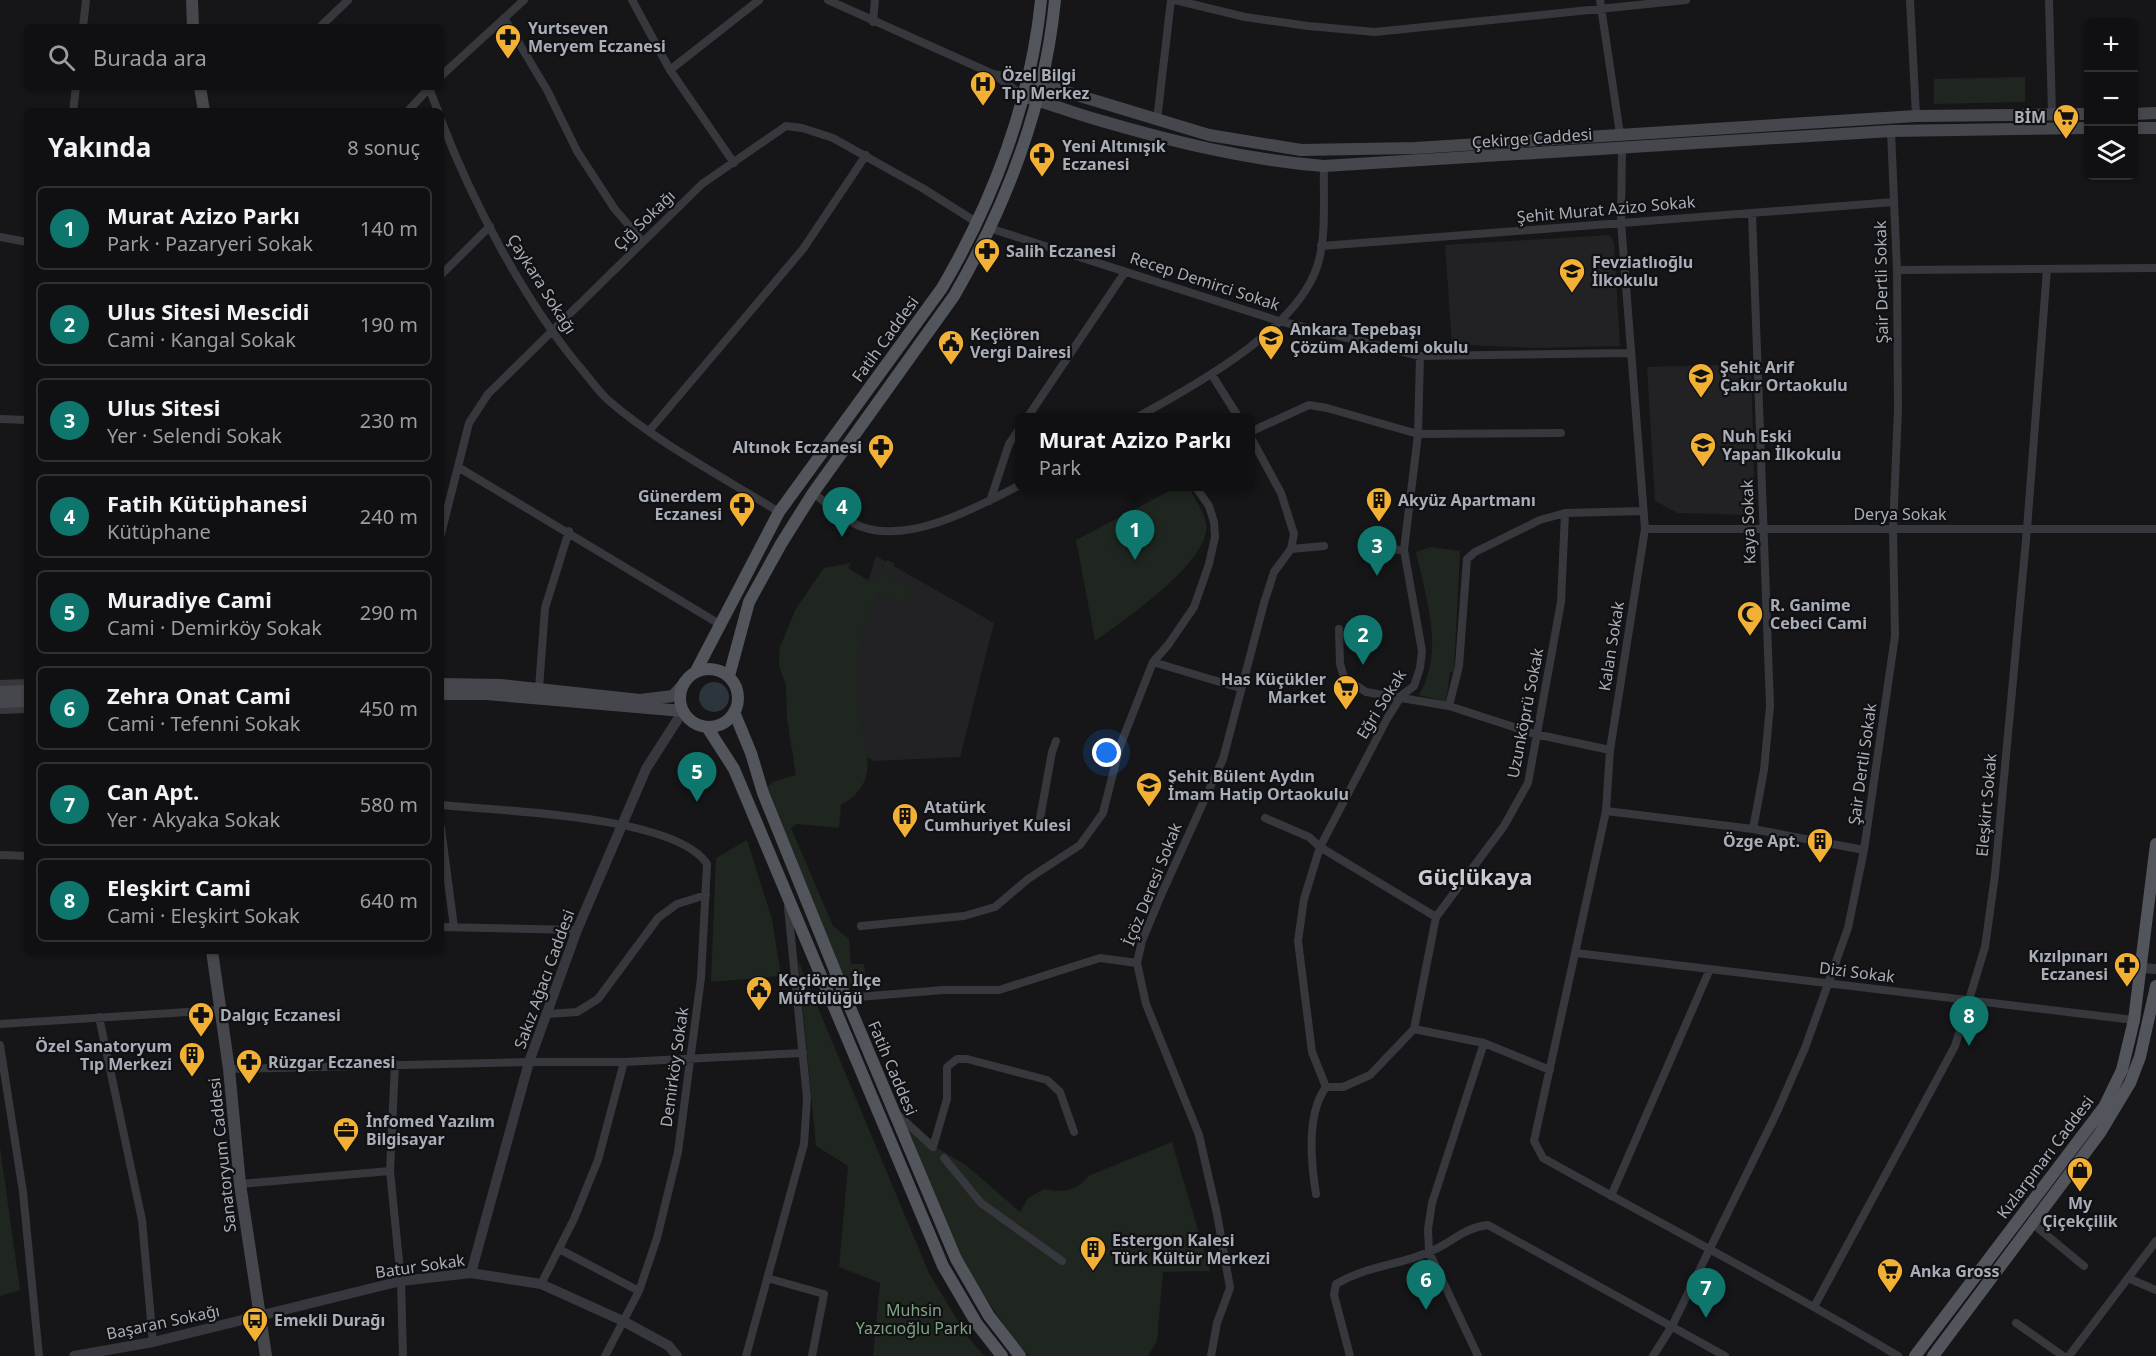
<!DOCTYPE html>
<html lang="tr">
<meta charset="utf-8">
<style>
body{margin:0;font-family:"Noto Sans",sans-serif;background:#1e1e20;color:#f1f3f6}
.controls{position:absolute;right:18px;top:18px;display:grid;overflow:hidden;border-radius:9px;box-shadow:0 2px 4px #0004}
.controls button{width:54px;height:54px;display:grid;place-items:center;padding:0;border:0;border-bottom:2px solid #303032;background:#101012;color:#f1f3f6;font:30px sans-serif}
.you{position:absolute;left:1107px;top:753px;width:21px;height:21px;margin:-15px;border:4px solid #fff;border-radius:50%;background:#1a73e8;box-shadow:0 0 0 9px #1a73e833}
.badge{display:grid;place-items:center;width:39px;height:39px;border-radius:50%;background:#0f766e;color:#fff;font-size:20px;font-weight:700}
.pin{position:absolute;translate:-50% -50px;filter:drop-shadow(0 2px 3px #0008)}
.pin::after{content:'';position:absolute;top:32px;width:21px;height:18px;background:inherit;clip-path:polygon(0 0,100% 0,50% 100%)}
.popup{position:absolute;left:1015px;top:413px;width:240px;height:78px;box-sizing:border-box;display:grid;place-content:center;border-radius:9px;background:#101012;filter:drop-shadow(0 2px 4px #0005);font-size:20px;white-space:nowrap;color:#9c9d9f}
.popup b{font-size:22px;color:#f1f3f6}
.popup::after{content:'';position:absolute;left:50%;top:100%;margin-left:-12px;border:12px solid transparent;border-top-color:#101012}
.list{margin:0;padding:0;list-style:none}
h2{display:flex;justify-content:space-between;align-items:center;height:78px;margin:0;padding:0 24px;font-size:26px}
h2 small{font-size:20px;font-weight:400;color:#9c9d9f}
.list li{display:grid;grid-template-columns:39px 1fr auto;gap:18px;align-items:center;box-sizing:border-box;height:84px;margin:0 12px 12px;padding:0 12px;border:2px solid #303032;border-radius:9px}
.list b{display:block;font-size:22px;white-space:nowrap}
.list p{margin:0;font-size:20px;white-space:nowrap;color:#9c9d9f}
.list em{font-size:20px;font-style:normal;color:#9c9d9f}
.icon{flex:none;width:33px;height:33px;fill:none;stroke:currentColor;stroke-width:2;stroke-linecap:round;stroke-linejoin:round}
.map{position:relative;flex:none;width:2156px;height:1356px;overflow:hidden}
.search{position:absolute;background:#101012;box-shadow:0 2px 4px #0004;left:24px;top:24px;width:420px;height:66px;display:flex;align-items:center;gap:15px;box-sizing:border-box;padding:0 21px;border-radius:9px;color:#9c9d9f;font-size:22px}
.panel{position:absolute;background:#101012;box-shadow:0 2px 4px #0004;left:24px;top:108px;width:420px;height:846px;border-radius:9px}
.map>svg:first-child{display:block}
.built{fill:#222225}
.green{fill:#1e261f}
.water{fill:#2c353c}
.lines{fill:none;stroke-linecap:round;stroke-linejoin:round}
.minor{stroke:#37383d;stroke-width:8}
.tertiary{stroke:#37383d;stroke-width:10}
.secondary{stroke:#45474d;stroke-width:12}
.primary{stroke:#53555c;stroke-width:12}
.labels{text-anchor:middle;dominant-baseline:central;stroke-width:4.5;stroke-linejoin:round;paint-order:stroke}
.poi-label{font-size:16px;font-weight:bold;fill:#a8adb8;stroke:#111113;text-anchor:start}
.street-label{font-size:16px;fill:#a8adb8;stroke:#111113}
.park-label{font-size:16px;fill:#7fa381;stroke:#111113}
.district-label{font-size:22px;font-weight:bold;fill:#c9ccd4;stroke:#111113}
</style>
<div class="map">
<svg width="2156" height="1356" viewBox="0 0 2156 1356">
<rect width="100%" height="100%" fill="#161618"/>
<path class="built" d="M1610 235 1614 243 1620 346 1529 348 1452 344 1445 245Z
M1751 364 1755 512 1751 515 1678 513 1655 501 1647 367Z
M876 556 994 623 960 757 874 761 854 750 855 622Z"/>
<path class="green" d="M2025 77V102L1934 104V79Z
M1179 486 1189 487C1194 498 1205 513 1206 525 1211 561 1122 622 1095 641L1076 540Z
M1431 547 1460 551 1454 671 1450 672 1446 702 1419 695C1445 651 1426 598 1416 552Z
M887 560 895 564 888 577 915 590 904 606 879 592C875 601 868 611 865 621 859 643 856 675 857 698 860 739 887 780 841 805L839 828 797 824 791 828 833 926 849 939 851 964H864L867 984 846 988 767 788 772 782 796 775 787 719 786 685 779 666 780 647 795 610 824 568 851 563 848 568 874 584Z
M747 840 772 919 781 976 711 982 716 858Z
M798 960 929 1273 967 1336 984 1356H873L880 1283 839 1267 848 1166 816 1146Z
M905 1128 967 1166 1020 1212 1028 1198 1044 1189C1061 1193 1078 1191 1088 1176L1172 1142 1210 1271 1163 1272 1157 1341 1148 1356H1029L1015 1341 959 1258Z
M0 1147 20 1290 0 1296Z"/>
<path class="water" d="M699 697a15 15 0 1 1 30 0a15 15 0 1 1-30 0Z"/>
<g class="lines">
<path class="minor" d="M632 0 670 70 734 163
M828 0 993 74 1027 80
M1175 0 1245 17 1308 26 1375 32 1686 0
M1600 0 1620 134
M1910 0 1916 116
M2049 0 2052 114
M504 18 547 90 577 151 614 208 642 241
M873 22 875 0
M83 27 86 0
M320 27 348 0
M670 70 759 0
M441 76 524 0
M996 76 1025 97
M429 88 438 111
M73 111 76 87
M408 111 430 87
M441 120C472 201 523 298 578 365 588 376 597 390 608 400 659 444 721 476 779 512
M1157 120 1171 0
M1622 148 1621 222 1645 529 1610 750 1606 811 1534 1141 1543 1158C1661 1224 1782 1286 1898 1356
M1752 213 1770 706 1764 770 1753 829
M989 228 1279 321 1420 356 1630 353
M0 237 27 242
M1321 246 1894 202
M1897 270 2156 268
M441 275 490 226
M1212 375 1239 418
M1027 418 1125 272
M1136 418C1194 385 1295 332 1317 267 1327 237 1323 198 1324 166
M0 419 27 420
M649 431 803 249 866 155
M1250 432 1309 405 1327 408 1418 434 1561 433
M458 467 721 625
M813 493C827 503 845 521 862 527 911 544 977 507 1020 485
M990 501 1009 444 1020 428
M1645 529H2156
M441 534 469 423 488 394 702 184 786 126 802 128 833 138 924 189 976 222
M1291 549 1324 546
M1370 549 1404 550
M1339 629 1340 664 1344 677 1366 692 1449 706 1535 734 1610 750
M1153 662 1240 688
M0 684 27 683
M539 688 545 608 569 531
M1449 706 1459 666 1467 559 1475 552 1540 520 1565 513 1642 511
M0 710 27 709
M441 805C499 811 675 815 707 864L701 978 678 1152 657 1238 639 1291 605 1356
M1606 811 1753 829 1864 850
M1265 818 1309 837 1320 847 1436 917
M1039 824 1052 752 1056 741
M441 828 454 927
M0 855 27 856
M861 926 964 916 995 907 1028 879 1080 845 1103 813 1120 746 1153 662 1168 645 1194 607 1209 564 1215 537 1214 522 1209 506 1195 486
M441 927 577 930
M1576 953 2134 1020
M846 998 943 990H999L1100 958 1137 963
M547 1014 577 1012 598 999 658 918 677 904 706 895
M99 1017 142 1220 153 1342
M0 1024 219 1010
M1414 1029 1484 1043 1550 1070
M0 1045 23 1192 39 1356
M395 1064 390 1171 401 1281 403 1356
M229 1069 529 1062H624L803 1053
M1326 1087 1312 1052 1298 941 1304 899 1320 847 1388 717 1402 695 1414 686 1420 668 1422 651 1404 550 1418 434 1420 356
M898 1115 933 1147 947 1099V1067L957 1059H967L1047 1080 1060 1092 1074 1132
M944 1158 981 1203 1062 1261
M240 1184 390 1171
M1316 1194C1311 1163 1306 1114 1326 1087H1343L1370 1075 1414 1029 1436 917 1504 826 1528 783 1561 602 1565 513
M1611 1196 1710 969
M2032 1223 2084 1266
M559 1249 639 1291
M767 1278 824 1294 812 1356
M2128 1278 2156 1290
M541 1284 574 1219 598 1160 624 1062
M1815 1305 1955 1046 1985 947 1995 875 2027 529 2047 269
M2016 1323 2063 1356
M746 1356 804 1144 807 1098 788 907
M1211 1356 1217 1323 1230 1288 1217 1214 1199 1135 1146 1004 1137 963 1142 941 1162 893 1223 759 1264 603 1274 572 1291 549 1294 534 1281 493 1250 436
M1350 1356 1334 1295 1336 1284C1369 1265 1397 1266 1429 1252 1452 1243 1462 1228 1488 1225L1725 1356
M1478 1356 1429 1252 1428 1229 1432 1203 1484 1043
M1653 1356 1672 1326 1777 1112 1805 1048 1848 928 1864 850 1895 636 1893 529 1898 409 1897 270 1891 131
M2069 1356 2156 1241"/>
<path class="tertiary" d="M2142 968 2156 969
M471 1273 529 1062 577 930 646 769 683 711
M74 1356 153 1342 401 1281 471 1273 541 1284 623 1321 669 1346 677 1356"/>
<path class="secondary" d="M192 0 193 27
M1027 80 1209 135 1301 150 1415 148 1916 116 2088 114
M200 87 204 111
M1025 97C1048 103 1071 112 1095 119 1170 141 1246 160 1324 166L1891 131 2088 128
M2134 114 2156 113
M2134 128H2156
M441 684 501 685 640 700 673 696 682 686
M0 692 27 691
M441 694H486L683 711
M0 702 27 701
M212 951 229 1069 240 1184 266 1356"/>
<path class="primary" d="M680 698a29 29 0 1 1 58 0a29 29 0 1 1-58 0Z
M696 671 779 512 942 288C993 201 1031 101 1041 0
M729 676 749 602 781 544 813 493 954 296C1006 206 1045 104 1055 0
M734 712 751 753 763 793 846 998 956 1259 989 1316 1020 1356
M707 727 734 769 943 1266 977 1324 1002 1356
M1915 1356 2104 1107 2122 1070 2134 1020 2156 844
M1933 1356 2100 1133 2130 1083 2140 1057 2156 986"/>
</g>
<defs>
<g id="pharmacy-pin" transform="scale(1.35)"><path d="M0 17L-7.5 6A9.5 9.5 0 1 1 7.5 6Z" fill="#f2b134" stroke="#111113"/><path d="M-2-6h4v4h4v4h-4v4h-4v-4h-4v-4h4Z" fill="#111"/></g>
<g id="hospital-pin" transform="scale(1.35)"><path d="M0 17L-7.5 6A9.5 9.5 0 1 1 7.5 6Z" fill="#f2b134" stroke="#111113"/><path d="M-5-5h3v3.5h4V-5h3V5h-3V1.5h-4V5h-3Z" fill="#111"/></g>
<g id="supermarket-pin" transform="scale(1.35)"><path d="M0 17L-7.5 6A9.5 9.5 0 1 1 7.5 6Z" fill="#f2b134" stroke="#111113"/><path d="M-6-5.5h2.5l.6 2H6L4.5 2H-2.5L-4.4-4H-6ZM-1.5 3.2a1.3 1.3 0 1 0 .1 0ZM3 3.2a1.3 1.3 0 1 0 .1 0Z" fill="#111"/></g>
<g id="school-pin" transform="scale(1.35)"><path d="M0 17L-7.5 6A9.5 9.5 0 1 1 7.5 6Z" fill="#f2b134" stroke="#111113"/><path d="M0-5L7-2L0 1L-7-2ZM-4 1L0 2.5L4 1V4Q0 6-4 4Z" fill="#111"/></g>
<g id="civic-pin" transform="scale(1.35)"><path d="M0 17L-7.5 6A9.5 9.5 0 1 1 7.5 6Z" fill="#f2b134" stroke="#111113"/><path d="M-.6-6.5H3V-4.5H.6V-3L4-1V1h2V6H-6V1h2V-1L-.6-3ZM-1.2 2.5V6h2.4V2.5Z" fill="#111"/></g>
<g id="building-pin" transform="scale(1.35)"><path d="M0 17L-7.5 6A9.5 9.5 0 1 1 7.5 6Z" fill="#f2b134" stroke="#111113"/><path d="M-4-6H4V6H1V3H-1V6H-4ZM-2.5-4.3h1.7v1.8h-1.7ZM.8-4.3h1.7v1.8H.8ZM-2.5-1h1.7V.8h-1.7ZM.8-1h1.7V.8H.8Z" fill="#111"/></g>
<g id="mosque-pin" transform="scale(1.35)"><path d="M0 17L-7.5 6A9.5 9.5 0 1 1 7.5 6Z" fill="#f2b134" stroke="#111113"/><path d="M3.5-4.9A6 6 0 1 0 3.5 4.9A5 5 0 1 1 3.5-4.9Z" fill="#111"/></g>
<g id="office-pin" transform="scale(1.35)"><path d="M0 17L-7.5 6A9.5 9.5 0 1 1 7.5 6Z" fill="#f2b134" stroke="#111113"/><path d="M-6-3h4V-5.5h4V-3h4V5H-6ZM-1-4.5V-3h2v-1.5ZM-6 0V1H6V0Z" fill="#111"/></g>
<g id="shop-pin" transform="scale(1.35)"><path d="M0 17L-7.5 6A9.5 9.5 0 1 1 7.5 6Z" fill="#f2b134" stroke="#111113"/><path d="M-5-2.5h2.3a2.7 3.5 0 0 1 5.4 0H5L5.5 6h-11ZM-1.5-2.5h3a1.5 2.3 0 0 0-3 0Z" fill="#111"/></g>
<g id="bus-pin" transform="scale(1.35)"><path d="M0 17L-7.5 6A9.5 9.5 0 1 1 7.5 6Z" fill="#f2b134" stroke="#111113"/><path d="M-5-6H5V4H4V6H2V4H-2V6H-4V4H-5ZM-3.5-4V0h7V-4ZM-3.5 1.2v1.5H-2V1.2ZM2 1.2v1.5H3.5V1.2Z" fill="#111"/></g>
</defs>
<g fill-rule="evenodd">
<use href="#pharmacy-pin" x="508" y="37"/>
<use href="#hospital-pin" x="983" y="84"/>
<use href="#supermarket-pin" x="2066" y="117"/>
<use href="#pharmacy-pin" x="1042" y="155"/>
<use href="#pharmacy-pin" x="987" y="251"/>
<use href="#school-pin" x="1572" y="271"/>
<use href="#school-pin" x="1271" y="338"/>
<use href="#civic-pin" x="951" y="343"/>
<use href="#school-pin" x="1701" y="376"/>
<use href="#school-pin" x="1703" y="445"/>
<use href="#pharmacy-pin" x="881" y="447"/>
<use href="#building-pin" x="1379" y="500"/>
<use href="#pharmacy-pin" x="742" y="505"/>
<use href="#mosque-pin" x="1750" y="614"/>
<use href="#supermarket-pin" x="1346" y="688"/>
<use href="#school-pin" x="1149" y="785"/>
<use href="#building-pin" x="905" y="816"/>
<use href="#building-pin" x="1820" y="841"/>
<use href="#pharmacy-pin" x="2127" y="965"/>
<use href="#civic-pin" x="759" y="989"/>
<use href="#pharmacy-pin" x="201" y="1015"/>
<use href="#building-pin" x="192" y="1055"/>
<use href="#pharmacy-pin" x="249" y="1062"/>
<use href="#office-pin" x="346" y="1130"/>
<use href="#shop-pin" x="2080" y="1170"/>
<use href="#building-pin" x="1093" y="1249"/>
<use href="#supermarket-pin" x="1890" y="1271"/>
<use href="#bus-pin" x="255" y="1320"/>
</g>
<g class="labels">
<g class="poi-label">
<text x="528" y="28">Yurtseven<tspan x="528" dy="18">Meryem Eczanesi</tspan></text>
<text x="1002" y="75">Özel Bilgi<tspan x="1002" dy="18">Tıp Merkez</tspan></text>
<text x="2046" y="117" text-anchor="end">BİM</text>
<text x="1062" y="146">Yeni Altınışık<tspan x="1062" dy="18">Eczanesi</tspan></text>
<text x="1006" y="251">Salih Eczanesi</text>
<text x="1592" y="262">Fevziatlıoğlu<tspan x="1592" dy="18">İlkokulu</tspan></text>
<text x="1290" y="329">Ankara Tepebaşı<tspan x="1290" dy="18">Çözüm Akademi okulu</tspan></text>
<text x="970" y="334">Keçiören<tspan x="970" dy="18">Vergi Dairesi</tspan></text>
<text x="1720" y="367">Şehit Arif<tspan x="1720" dy="18">Çakır Ortaokulu</tspan></text>
<text x="1722" y="436">Nuh Eski<tspan x="1722" dy="18">Yapan İlkokulu</tspan></text>
<text x="862" y="447" text-anchor="end">Altınok Eczanesi</text>
<text x="722" y="496" text-anchor="end">Günerdem<tspan x="722" dy="18">Eczanesi</tspan></text>
<text x="1398" y="500">Akyüz Apartmanı</text>
<text x="1770" y="605">R. Ganime<tspan x="1770" dy="18">Cebeci Cami</tspan></text>
<text x="1326" y="679" text-anchor="end">Has Küçükler<tspan x="1326" dy="18">Market</tspan></text>
<text x="1168" y="776">Şehit Bülent Aydın<tspan x="1168" dy="18">İmam Hatip Ortaokulu</tspan></text>
<text x="924" y="807">Atatürk<tspan x="924" dy="18">Cumhuriyet Kulesi</tspan></text>
<text x="1800" y="841" text-anchor="end">Özge Apt.</text>
<text x="2108" y="956" text-anchor="end">Kızılpınarı<tspan x="2108" dy="18">Eczanesi</tspan></text>
<text x="778" y="980">Keçiören İlçe<tspan x="778" dy="18">Müftülüğü</tspan></text>
<text x="220" y="1015">Dalgıç Eczanesi</text>
<text x="172" y="1046" text-anchor="end">Özel Sanatoryum<tspan x="172" dy="18">Tıp Merkezi</tspan></text>
<text x="268" y="1062">Rüzgar Eczanesi</text>
<text x="366" y="1121">İnfomed Yazılım<tspan x="366" dy="18">Bilgisayar</tspan></text>
<text x="2080" y="1203" text-anchor="middle">My<tspan x="2080" dy="18">Çiçekçilik</tspan></text>
<text x="1112" y="1240">Estergon Kalesi<tspan x="1112" dy="18">Türk Kültür Merkezi</tspan></text>
<text x="1910" y="1271">Anka Gross</text>
<text x="274" y="1320">Emekli Durağı</text>
</g>
<g class="street-label">
<text transform="translate(1532 138) rotate(-4)">Çekirge Caddesi</text>
<text transform="translate(1606 209) rotate(-5)">Şehit Murat Azizo Sokak</text>
<text transform="translate(644 220) rotate(-44)">Çığ Sokağı</text>
<text transform="translate(1205 281) rotate(18)">Recep Demirci Sokak</text>
<text transform="translate(1881 282) rotate(-91)">Şair Dertli Sokak</text>
<text transform="translate(542 284) rotate(58)">Çaykara Sokağı</text>
<text transform="translate(885 339) rotate(-54)">Fatih Caddesi</text>
<text x="1900" y="514">Derya Sokak</text>
<text transform="translate(1748 522) rotate(-92)">Kaya Sokak</text>
<text transform="translate(1611 646) rotate(-81)">Kalan Sokak</text>
<text transform="translate(1381 704) rotate(-58)">Eğri Sokak</text>
<text transform="translate(1525 713) rotate(-79)">Uzunköprü Sokak</text>
<text transform="translate(1862 764) rotate(-82)">Şair Dertli Sokak</text>
<text transform="translate(1986 805) rotate(-85)">Eleşkirt Sokak</text>
<text transform="translate(1152 884) rotate(-68)">İçöz Deresi Sokak</text>
<text transform="translate(1857 972) rotate(7)">Dizi Sokak</text>
<text transform="translate(544 979) rotate(-70)">Sakız Ağacı Caddesi</text>
<text transform="translate(674 1067) rotate(-82)">Demirköy Sokak</text>
<text transform="translate(893 1068) rotate(67)">Fatih Caddesi</text>
<text transform="translate(222 1155) rotate(-96)">Sanatoryum Caddesi</text>
<text transform="translate(2045 1157) rotate(-53)">Kızlarpınarı Caddesi</text>
<text transform="translate(420 1266) rotate(-8)">Batur Sokak</text>
<text transform="translate(163 1322) rotate(-12)">Başaran Sokağı</text>
</g>
<g class="park-label">
<text x="914" y="1310">Muhsin<tspan x="914" dy="18">Yazıcıoğlu Parkı</tspan></text>
</g>
<g class="district-label">
<text x="1475" y="876">Güçlükaya</text>
</g>
</g>
</svg>
<div class="controls">
<button>+</button>
<button>−</button>
<button><svg class="icon" aria-label="layers" viewBox="0 0 24 24"><path d="M12 4l9 5-9 5-9-5zM3 14l9 5 9-5"/></svg></button>
</div>
<div class="you"></div>
<div class="pin badge" style="left:1135px;top:560px">1</div>
<div class="popup"><b>Murat Azizo Parkı</b>Park</div>
<div class="pin badge" style="left:1363px;top:665px">2</div>
<div class="pin badge" style="left:1377px;top:576px">3</div>
<div class="pin badge" style="left:842px;top:537px">4</div>
<div class="pin badge" style="left:697px;top:802px">5</div>
<div class="pin badge" style="left:1426px;top:1310px">6</div>
<div class="pin badge" style="left:1706px;top:1318px">7</div>
<div class="pin badge" style="left:1969px;top:1046px">8</div>
<div class="search"><svg class="icon" aria-label="search" viewBox="0 0 24 24"><circle cx="10" cy="10" r="6"/><path d="M15 15l6 6"/></svg>Burada ara</div>
<section class="panel">
<h2>Yakında<small>8 sonuç</small></h2>
<ul class="list">
<li><span class="badge">1</span><div><b>Murat Azizo Parkı</b><p>Park · Pazaryeri Sokak</p></div><em>140 m</em></li>
<li><span class="badge">2</span><div><b>Ulus Sitesi Mescidi</b><p>Cami · Kangal Sokak</p></div><em>190 m</em></li>
<li><span class="badge">3</span><div><b>Ulus Sitesi</b><p>Yer · Selendi Sokak</p></div><em>230 m</em></li>
<li><span class="badge">4</span><div><b>Fatih Kütüphanesi</b><p>Kütüphane</p></div><em>240 m</em></li>
<li><span class="badge">5</span><div><b>Muradiye Cami</b><p>Cami · Demirköy Sokak</p></div><em>290 m</em></li>
<li><span class="badge">6</span><div><b>Zehra Onat Cami</b><p>Cami · Tefenni Sokak</p></div><em>450 m</em></li>
<li><span class="badge">7</span><div><b>Can Apt.</b><p>Yer · Akyaka Sokak</p></div><em>580 m</em></li>
<li><span class="badge">8</span><div><b>Eleşkirt Cami</b><p>Cami · Eleşkirt Sokak</p></div><em>640 m</em></li>
</ul>
</section>
</div>
